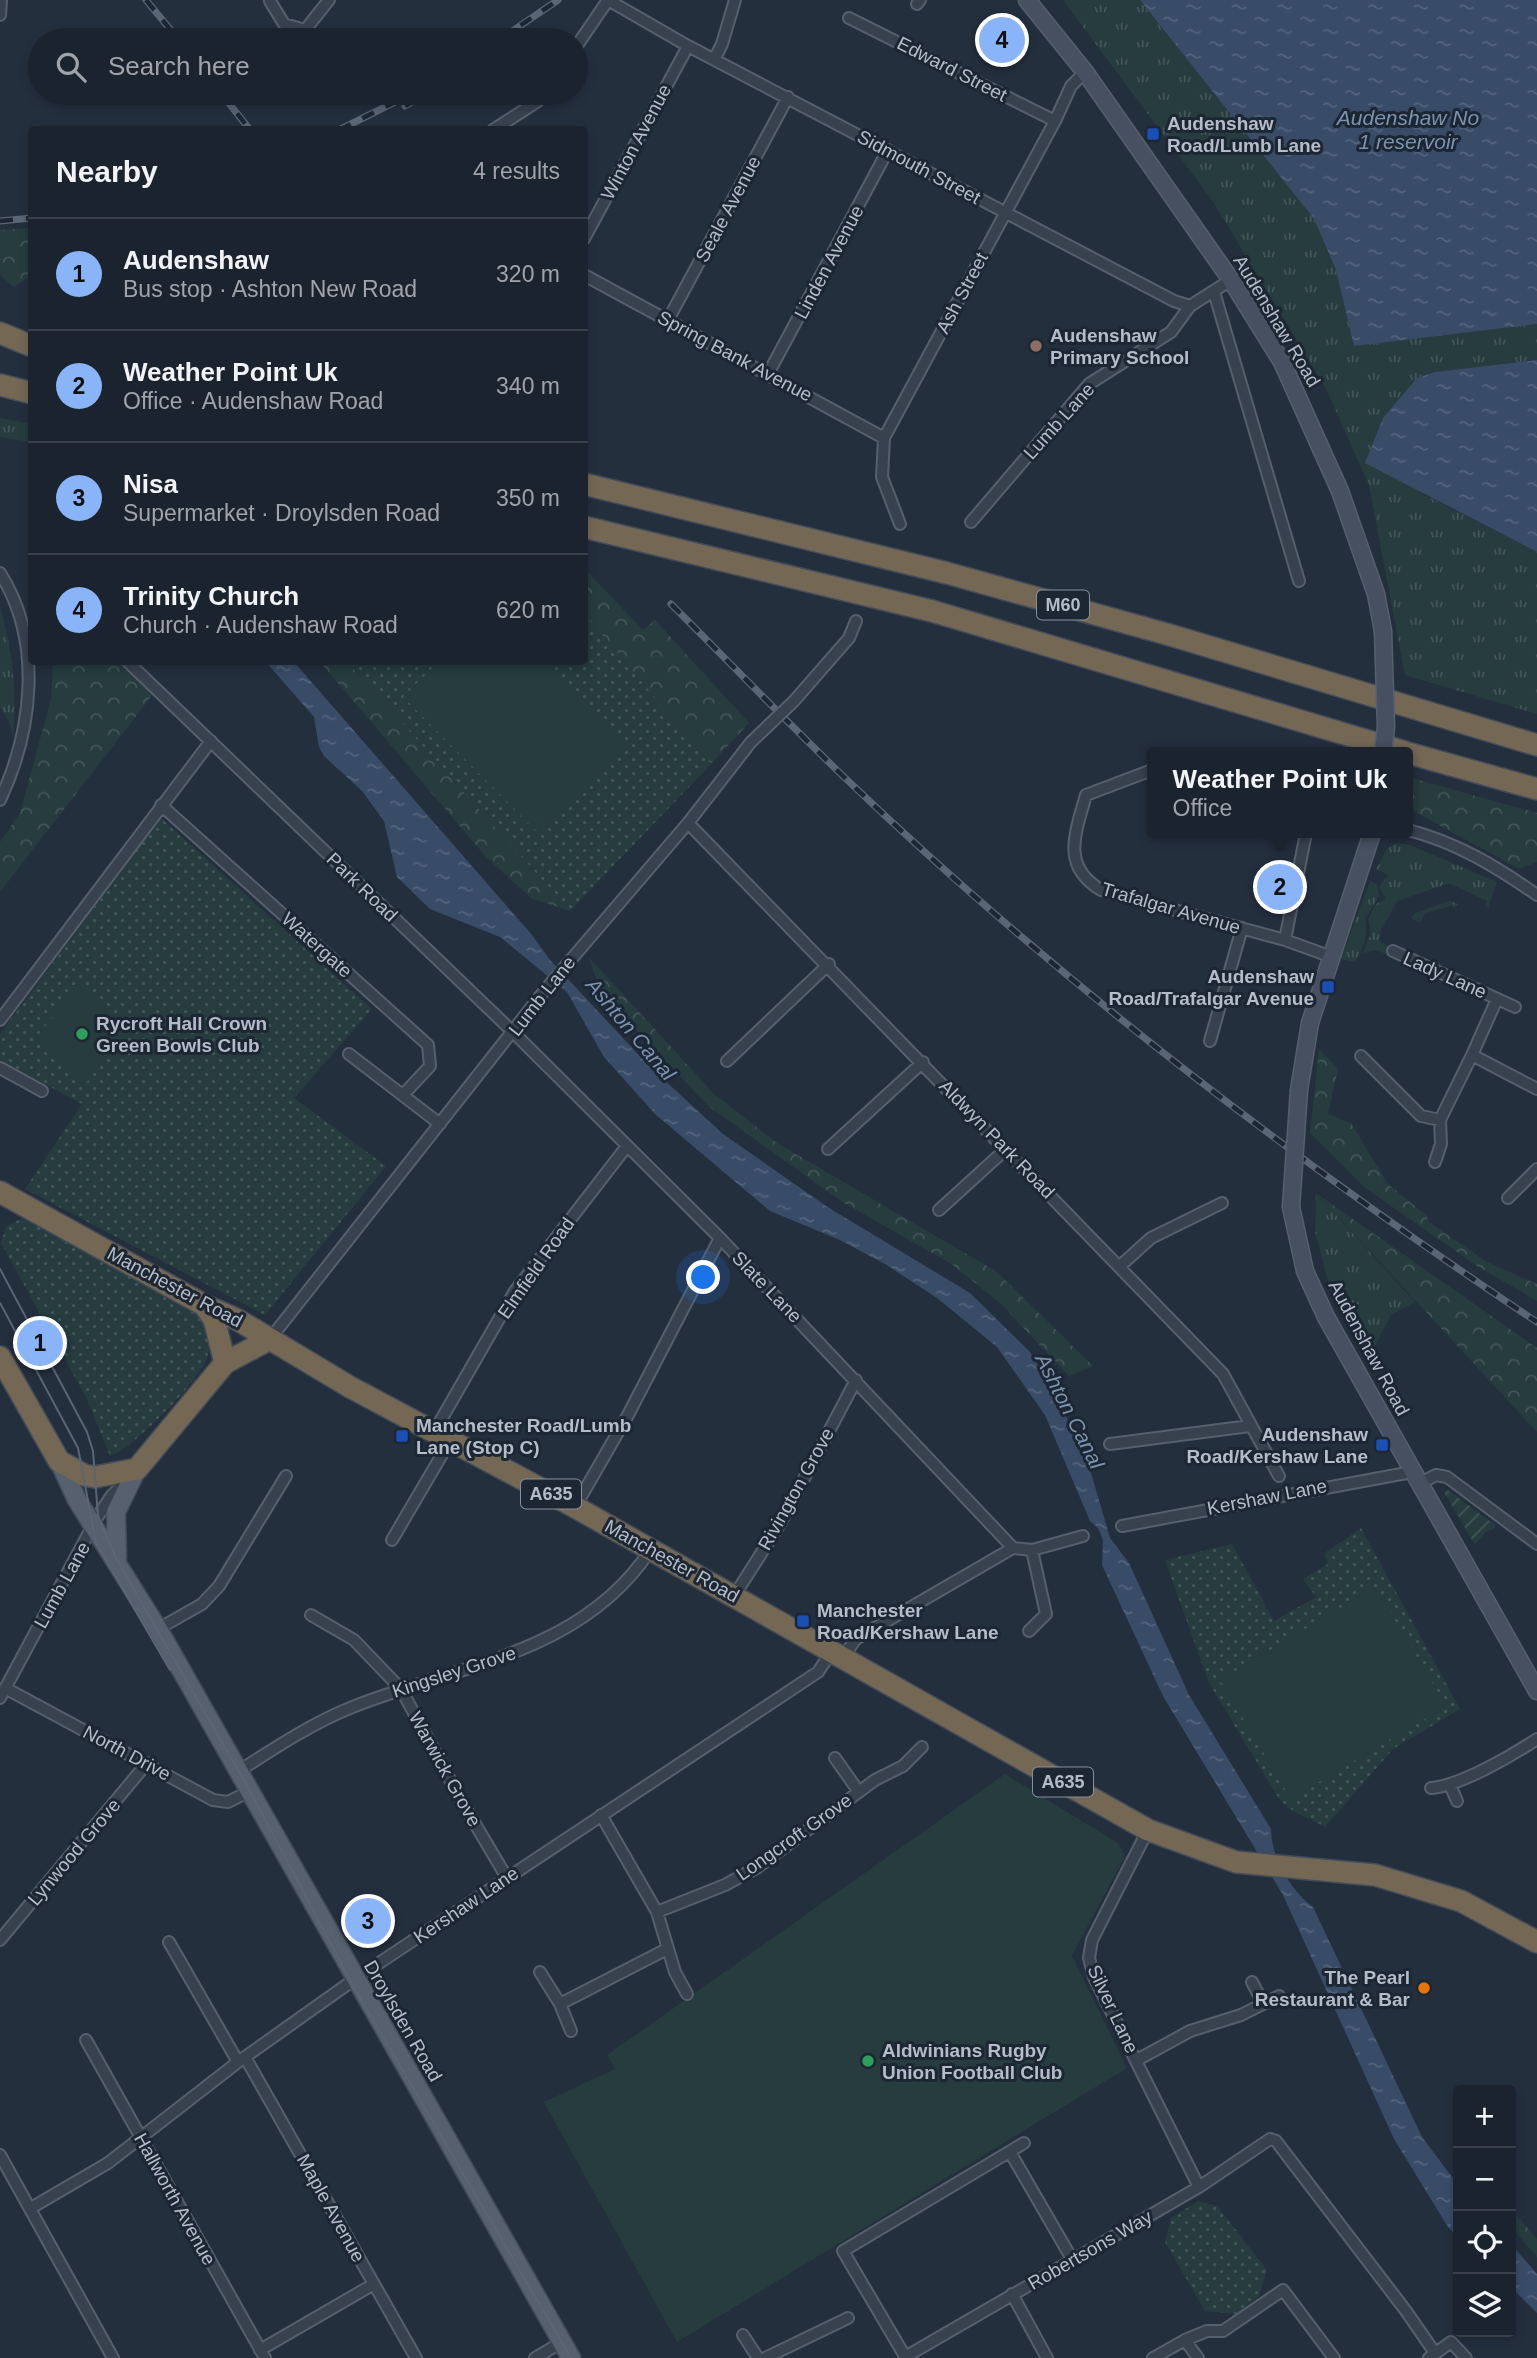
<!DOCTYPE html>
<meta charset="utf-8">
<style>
body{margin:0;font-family:Arial,sans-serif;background:#242b36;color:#f1f3f6}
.controls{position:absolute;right:21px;bottom:21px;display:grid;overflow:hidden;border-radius:7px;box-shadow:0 4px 10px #0003}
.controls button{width:63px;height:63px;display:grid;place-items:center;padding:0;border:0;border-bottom:2px solid #39404a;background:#1b232e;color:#f1f3f6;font:35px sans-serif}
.you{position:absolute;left:704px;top:1278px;width:24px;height:24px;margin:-18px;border:5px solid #fff;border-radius:50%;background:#1a73e8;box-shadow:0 0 0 10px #1a73e833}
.badge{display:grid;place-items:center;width:46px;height:46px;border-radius:50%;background:#8ab4f8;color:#111;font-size:23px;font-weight:700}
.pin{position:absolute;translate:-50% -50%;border:4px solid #fff;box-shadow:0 2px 7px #0006}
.popup{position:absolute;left:1147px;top:747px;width:266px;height:91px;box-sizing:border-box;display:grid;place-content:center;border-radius:7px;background:#1b232e;filter:drop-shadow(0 2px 5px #0005);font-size:23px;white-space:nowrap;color:#a0a4aa}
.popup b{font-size:26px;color:#f1f3f6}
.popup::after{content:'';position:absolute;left:50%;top:100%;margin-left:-14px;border:14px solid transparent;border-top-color:#1b232e}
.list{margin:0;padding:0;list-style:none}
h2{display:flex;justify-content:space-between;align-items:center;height:91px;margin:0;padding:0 28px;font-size:30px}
h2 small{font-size:23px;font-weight:400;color:#a0a4aa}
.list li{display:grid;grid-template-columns:46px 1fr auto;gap:21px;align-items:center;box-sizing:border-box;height:112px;padding:0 28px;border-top:2px solid #39404a}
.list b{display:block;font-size:26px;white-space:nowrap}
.list p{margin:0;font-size:23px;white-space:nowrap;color:#a0a4aa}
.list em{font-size:23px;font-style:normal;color:#a0a4aa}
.icon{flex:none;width:38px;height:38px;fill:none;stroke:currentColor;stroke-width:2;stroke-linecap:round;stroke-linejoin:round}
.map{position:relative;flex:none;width:1537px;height:2358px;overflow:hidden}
.search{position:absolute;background:#1b232e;box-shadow:0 4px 10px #0003;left:28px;top:28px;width:560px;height:77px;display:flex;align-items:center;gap:18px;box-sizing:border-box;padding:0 24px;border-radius:38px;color:#a0a4aa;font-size:26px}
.panel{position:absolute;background:#1b232e;box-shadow:0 4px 10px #0003;left:28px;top:126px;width:560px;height:539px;border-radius:7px}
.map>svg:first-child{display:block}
.grass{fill:url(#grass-tufts)}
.forest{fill:url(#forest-crowns)}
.park{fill:url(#park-dots)}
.garden{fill:url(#garden-furrows)}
.pitch{fill:#263c3f}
.water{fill:url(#water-ripples)}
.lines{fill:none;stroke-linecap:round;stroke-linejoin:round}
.street-casing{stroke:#565f6c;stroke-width:14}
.secondary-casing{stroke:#565f6c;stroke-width:19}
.primary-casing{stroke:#414a57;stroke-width:21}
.highway-casing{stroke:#434c59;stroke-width:24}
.street{stroke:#38414e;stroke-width:10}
.secondary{stroke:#465061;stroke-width:16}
.primary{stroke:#56606e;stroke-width:18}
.highway{stroke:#746855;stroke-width:21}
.tram{stroke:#5a6575;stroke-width:2}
.rail-casing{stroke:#5a6575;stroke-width:7}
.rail{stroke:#1d2633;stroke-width:4.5;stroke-dasharray:13;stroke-linecap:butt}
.street-bridge-casing{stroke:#565f6c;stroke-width:14;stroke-linecap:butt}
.secondary-bridge-casing{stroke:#565f6c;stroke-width:19;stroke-linecap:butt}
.street-bridge{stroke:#38414e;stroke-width:10}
.secondary-bridge{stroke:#465061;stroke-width:16}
.transit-dot{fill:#1a4fb4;stroke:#1d2633;stroke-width:2.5}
.education-dot{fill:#8d6e63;stroke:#1d2633;stroke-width:2.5}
.leisure-dot{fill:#2e9e5b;stroke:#1d2633;stroke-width:2.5}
.food-dot{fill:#e8710a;stroke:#1d2633;stroke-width:2.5}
.labels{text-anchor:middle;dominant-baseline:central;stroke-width:6;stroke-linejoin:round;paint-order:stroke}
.shield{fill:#1d2633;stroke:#878f9c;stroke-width:2}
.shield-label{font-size:18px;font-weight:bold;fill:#b4bcc9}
.street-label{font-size:19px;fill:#b4bcc9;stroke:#1d2633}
.poi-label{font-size:19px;font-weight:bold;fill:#b4bcc9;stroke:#1d2633;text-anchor:start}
.water-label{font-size:21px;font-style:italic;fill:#7c92b1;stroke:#1d2633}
</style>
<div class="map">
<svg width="1537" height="2358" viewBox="0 0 1537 2358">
<defs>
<pattern id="grass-tufts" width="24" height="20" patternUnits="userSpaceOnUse" patternTransform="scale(1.75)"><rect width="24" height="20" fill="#263c3f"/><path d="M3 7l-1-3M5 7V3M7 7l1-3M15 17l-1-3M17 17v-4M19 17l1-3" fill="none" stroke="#435659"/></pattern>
<pattern id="forest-crowns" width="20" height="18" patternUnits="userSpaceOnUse" patternTransform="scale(1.75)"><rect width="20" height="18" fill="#263c3f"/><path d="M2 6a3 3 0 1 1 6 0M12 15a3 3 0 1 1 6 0" fill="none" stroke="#435659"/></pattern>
<pattern id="park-dots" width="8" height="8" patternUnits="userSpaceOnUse" patternTransform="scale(1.75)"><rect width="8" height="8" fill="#263c3f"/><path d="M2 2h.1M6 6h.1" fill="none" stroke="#435659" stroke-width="1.8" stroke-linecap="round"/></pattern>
<pattern id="garden-furrows" width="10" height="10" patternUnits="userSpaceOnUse" patternTransform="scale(1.75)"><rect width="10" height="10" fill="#263c3f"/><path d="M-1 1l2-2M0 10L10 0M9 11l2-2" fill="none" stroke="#435659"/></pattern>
<pattern id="water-ripples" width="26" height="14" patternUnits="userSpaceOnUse" patternTransform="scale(1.75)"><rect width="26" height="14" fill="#394c67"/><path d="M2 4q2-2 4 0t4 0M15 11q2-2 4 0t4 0" fill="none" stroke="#53647b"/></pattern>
</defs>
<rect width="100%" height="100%" fill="#242f3e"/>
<path class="grass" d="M1063 0H1140L1314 219 1336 270 1354 345 1537 324V360L1435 372 1417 378 1419 492 1537 552V714L1405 675 1369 485 1326 389 1214 203Z
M0 418 31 424V442L0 437Z
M0 606C13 653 17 688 13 738L9 721 0 707Z
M1395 843 1410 845 1497 882 1488 908 1485 906 1487 901 1449 883 1397 901 1380 933 1379 941 1391 947 1386 954 1376 950 1363 953 1371 933 1368 919 1375 905 1386 898 1379 887 1388 875 1376 869 1386 850Z
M1370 881 1377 884 1379 896 1365 919C1368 935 1364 948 1355 962L1341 959Z
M1449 901 1458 904 1456 908 1451 906 1425 913 1420 923 1411 918 1415 913Z
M1316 1193 1415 1302 1391 1315 1369 1357 1329 1285 1315 1232Z"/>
<path class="forest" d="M31 228V283L27 278 14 287 0 275V230Z
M584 568 643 630 655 620 749 723 711 764 585 615Z
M53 662H121L154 693 0 892V842L20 813 51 699Z
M320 662H348L570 911 531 898 487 858Z
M1408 777 1537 813V862L1519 869 1408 808Z
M589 957 714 1094 777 1143 997 1272 1093 1366 1069 1376 1001 1304 953 1265 844 1203 712 1109 649 1045 599 987Z
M1319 1049 1338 1069 1328 1114 1351 1123 1388 1184 1426 1215 1429 1222 1487 1262 1537 1284V1301L1477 1266 1364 1187 1310 1133Z
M1316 1193 1537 1348V1432Z
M1511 2208 1537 2239V2257L1511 2227Z"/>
<path class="park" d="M585 615 711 764 570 911 348 662H584Z
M161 818 372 1009 294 1098 386 1166 265 1315 25 1189 82 1104 0 1060V1034Z
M22 1218 195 1310C207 1324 213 1342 206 1361 197 1382 132 1450 110 1456L87 1399 1 1243 6 1227Z
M1361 1528 1460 1709 1393 1749 1325 1827C1304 1815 1290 1814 1276 1794L1209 1683 1165 1560 1232 1544 1274 1621 1316 1597 1303 1579 1328 1564 1324 1554Z
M1198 2201 1217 2206 1267 2270 1259 2296 1236 2314 1205 2311 1165 2242 1171 2218Z"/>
<path class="garden" d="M1448 1490 1495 1525 1494 1529 1486 1532 1475 1545 1444 1492Z"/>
<path class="pitch" d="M438 662H540L623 745 536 831 403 697Z
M78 986 129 1028 87 1082 35 1039Z
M1375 1587 1446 1706 1291 1799 1220 1680Z
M1005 1774 1118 1843 1125 1856 1072 1956 1127 2068 677 2342 544 2102 615 2069 607 2055Z"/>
<path class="water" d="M1140 0H1537V324L1354 346 1336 270 1314 219Z
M1537 360V552L1365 463 1383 418 1417 378 1435 372Z
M266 662H294L532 935 550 960 649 1066 723 1134 829 1208 970 1293 1030 1352 1063 1409 1091 1473 1110 1538 1129 1563 1189 1695 1271 1829C1271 1857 1291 1891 1313 1907L1422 2137 1458 2185V2237L1448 2227 1394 2139 1283 1895 1163 1696 1102 1565 1103 1540 1098 1528 1090 1521 1045 1415 997 1347 937 1298 885 1264 840 1240 770 1211 655 1114 604 1057 567 992 500 937 430 909 397 877 384 821 362 791 324 756 319 747 314 717Z
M1511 2244 1537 2274V2313L1511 2287Z"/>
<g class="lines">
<g class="street-casing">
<path id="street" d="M608 0 688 46 1174 301 1190 306 1231 280
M270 1 284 24 305 30 329 0
M917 4 920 0
M0 15 1 0
M849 18 1055 121
M576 47 608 0
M715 58 722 44 735 0
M493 130 538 101 543 93
M584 239 688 46
M584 275 884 438
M1214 292 1299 581
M668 320 788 97
M768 374 888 150
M971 522 1089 384 1171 332 1190 306
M900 524 882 477 884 438 1055 121 1071 86 1085 72
M0 573C43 641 33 730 0 800
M128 662 513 1032 720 1238 1013 1548
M794 701 849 638 856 621
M1152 770 1086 795C1075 834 1061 866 1101 890L1285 940 1332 957
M161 805 428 1045 430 1066 403 1095
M688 823 1223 1374 1279 1476
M1408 830C1456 842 1497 867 1537 895
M1285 940 1306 833
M1393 951 1515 1007
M0 1020 211 741
M1210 1041 1242 928
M349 1054 440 1124
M1472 1055 1497 999
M1361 1056 1421 1116 1440 1120 1472 1055 1537 1089
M727 1061 829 964
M0 1068 42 1091
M828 1149 923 1062
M1435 1162 1441 1144 1440 1120
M1508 1198 1537 1169
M939 1210 1006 1149
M1120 1266 1151 1238 1222 1203
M270 1339 545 990 688 823 751 742
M434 1432 515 1291 627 1146
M1110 1444 1250 1426
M1419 1484 1436 1475 1447 1477 1537 1544
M575 1507 628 1415 720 1238
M1122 1526 1412 1472
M392 1540 450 1441
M734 1596 780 1524 856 1380
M311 1615 354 1640 401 1689 461 1800 507 1878
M158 1629 202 1604 219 1586 286 1476
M1029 1631 1046 1614 1032 1550
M843 1657 856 1639 1013 1548 1032 1550 1083 1536
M5 1688 213 1800 228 1802 250 1791
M0 1698 98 1516 112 1495 127 1481
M835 1758 859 1792
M239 1771C276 1747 314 1722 355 1706 462 1664 583 1653 651 1549
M1450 1785 1457 1801
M1431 1788C1460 1786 1513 1755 1537 1739
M601 1815 657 1912 675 1972 687 1994
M1148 1830 1092 1940 1089 1958 1094 1977 1199 2187
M657 1912 725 1885 758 1867 875 1780 903 1766 922 1747
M0 1940 147 1763
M169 1942 238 2062
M540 1972 560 2004
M1252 1982 1263 2003
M571 2031 560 2004 667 1949
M86 2040 265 2358
M245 2057 416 2358
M1137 2060 1190 2031 1241 2015 1279 1996
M1010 2152 1072 2259
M0 2155 113 2358
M31 2208 108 2163 238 2062 355 1979 818 1672 832 1651
M1012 2294 1047 2358
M743 2335 758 2358
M1185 2340 1207 2331H1223L1283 2290 1334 2358
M260 2350 374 2284
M905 2357 1199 2187 1270 2139 1276 2141 1406 2311 1435 2353
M535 2358 562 2342
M765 2358 848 2318
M906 2358 843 2251 1024 2143
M1153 2358 1185 2340 1198 2358
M1429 2358 1451 2342 1466 2358"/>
</g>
<g class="secondary-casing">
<path id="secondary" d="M1027 0 1085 72 1231 280 1282 362 1340 491 1376 594 1383 631
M1299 1090 1310 1023 1372 833
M1291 1207 1305 1271 1326 1317 1537 1691"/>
</g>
<g class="primary-casing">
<path id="primary" d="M59 1461 77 1500 158 1629 571 2358
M117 1558 116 1512 137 1469"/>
</g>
<g class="highway-casing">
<path id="highway" d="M0 333 32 346
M0 385 32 393
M584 484 947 573 1170 635 1537 745
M584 527 932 611 1405 752
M1408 753 1537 789
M0 1192 204 1305 238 1320 350 1387 575 1507 1148 1830 1236 1862 1375 1875 1461 1901 1537 1942
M204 1305 214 1319 225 1363
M0 1357 59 1461 84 1475 95 1477 137 1469 225 1363 270 1339"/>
</g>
<use href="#street" class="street"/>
<use href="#secondary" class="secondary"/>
<use href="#primary" class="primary"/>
<use href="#highway" class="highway"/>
<path class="tram" d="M0 1269 87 1432 93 1451 98 1516 117 1560 250 1791 351 1982 571 2358
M0 1303 78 1448 96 1543 170 1670"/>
<g class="rail-casing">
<path id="rail" d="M146 0 179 40
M499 40 558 0
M221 93 250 130
M405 106 429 93
M339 130 413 93
M0 221 32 218
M671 604C729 662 785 720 843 776 1055 979 1293 1160 1537 1322"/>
</g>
<use href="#rail" class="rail"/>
<g class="street-bridge-casing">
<path id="street-bridge" d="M751 742 794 701"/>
</g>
<g class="secondary-bridge-casing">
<path id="secondary-bridge" d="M1383 631 1386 727 1383 752
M1291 1207 1299 1090"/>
</g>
<use href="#street-bridge" class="street-bridge"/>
<use href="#secondary-bridge" class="secondary-bridge"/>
</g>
<g class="transit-dot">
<rect x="1146" y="127" width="14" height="14" rx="3.5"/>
<rect x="1321" y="980" width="14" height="14" rx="3.5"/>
<rect x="395" y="1429" width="14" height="14" rx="3.5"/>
<rect x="1375" y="1438" width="14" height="14" rx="3.5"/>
<rect x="796" y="1614" width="14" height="14" rx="3.5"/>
</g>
<circle class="education-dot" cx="1036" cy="346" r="7"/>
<g class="leisure-dot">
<circle cx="82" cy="1034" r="7"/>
<circle cx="868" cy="2061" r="7"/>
</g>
<circle class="food-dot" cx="1424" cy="1988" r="7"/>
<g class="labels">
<g class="shield">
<rect x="1037" y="590.5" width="52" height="29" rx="5"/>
<rect x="521" y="1479.5" width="60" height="29" rx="5"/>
<rect x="1033" y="1767.5" width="60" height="29" rx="5"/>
</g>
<g class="shield-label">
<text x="1063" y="605">M60</text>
<text x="551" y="1494">A635</text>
<text x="1063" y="1782">A635</text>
</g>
<g class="street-label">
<text transform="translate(952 69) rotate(27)">Edward Street</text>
<text transform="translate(636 142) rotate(-62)">Winton Avenue</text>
<text transform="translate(919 167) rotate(28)">Sidmouth Street</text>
<text transform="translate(728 209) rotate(-62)">Seale Avenue</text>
<text transform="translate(829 262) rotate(-62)">Linden Avenue</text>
<text transform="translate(962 293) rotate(-62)">Ash Street</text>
<text transform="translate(1277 321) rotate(59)">Audenshaw Road</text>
<text transform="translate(735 356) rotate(28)">Spring Bank Avenue</text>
<text transform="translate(1059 421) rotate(-48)">Lumb Lane</text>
<text transform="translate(362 887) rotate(44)">Park Road</text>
<text transform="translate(1171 908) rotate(16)">Trafalgar Avenue</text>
<text transform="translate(317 945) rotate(42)">Watergate</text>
<text transform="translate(1445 975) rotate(24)">Lady Lane</text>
<text transform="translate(542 996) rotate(-52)">Lumb Lane</text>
<text transform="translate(997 1139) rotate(46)">Aldwyn Park Road</text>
<text transform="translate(536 1268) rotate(-55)">Elmfield Road</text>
<text transform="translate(175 1287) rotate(28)">Manchester Road</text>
<text transform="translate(767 1287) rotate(46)">Slate Lane</text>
<text transform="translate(1369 1348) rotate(62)">Audenshaw Road</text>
<text transform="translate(796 1489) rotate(-61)">Rivington Grove</text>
<text transform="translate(1267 1497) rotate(-11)">Kershaw Lane</text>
<text transform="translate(672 1561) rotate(29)">Manchester Road</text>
<text transform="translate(62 1585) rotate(-61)">Lumb Lane</text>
<text transform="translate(454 1672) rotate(-18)">Kingsley Grove</text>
<text transform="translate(127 1753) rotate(28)">North Drive</text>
<text transform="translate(445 1769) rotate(61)">Warwick Grove</text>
<text transform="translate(794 1837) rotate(-35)">Longcroft Grove</text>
<text transform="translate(74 1852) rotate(-50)">Lynwood Grove</text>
<text transform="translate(466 1905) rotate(-34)">Kershaw Lane</text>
<text transform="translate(1113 2009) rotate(65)">Silver Lane</text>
<text transform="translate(403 2021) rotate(60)">Droylsden Road</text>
<text transform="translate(175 2199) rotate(61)">Hallworth Avenue</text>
<text transform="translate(331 2208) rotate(61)">Maple Avenue</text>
<text transform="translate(1090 2250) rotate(-30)">Robertsons Way</text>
</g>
<g class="poi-label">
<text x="1167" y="123">Audenshaw<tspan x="1167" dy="22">Road/Lumb Lane</tspan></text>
<text x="1050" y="335">Audenshaw<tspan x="1050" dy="22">Primary School</tspan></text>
<text x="1314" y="976" text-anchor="end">Audenshaw<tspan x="1314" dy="22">Road/Trafalgar Avenue</tspan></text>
<text x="96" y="1023">Rycroft Hall Crown<tspan x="96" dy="22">Green Bowls Club</tspan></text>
<text x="416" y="1425">Manchester Road/Lumb<tspan x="416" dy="22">Lane (Stop C)</tspan></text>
<text x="1368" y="1434" text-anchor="end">Audenshaw<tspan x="1368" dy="22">Road/Kershaw Lane</tspan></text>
<text x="817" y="1610">Manchester<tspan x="817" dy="22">Road/Kershaw Lane</tspan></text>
<text x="1410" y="1977" text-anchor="end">The Pearl<tspan x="1410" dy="22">Restaurant &amp; Bar</tspan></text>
<text x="882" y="2050">Aldwinians Rugby<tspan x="882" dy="22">Union Football Club</tspan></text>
</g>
<g class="water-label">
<text x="1408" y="117">Audenshaw No<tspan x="1408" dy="24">1 reservoir</tspan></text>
<text transform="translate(631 1029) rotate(50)">Ashton Canal</text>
<text transform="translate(1070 1411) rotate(63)">Ashton Canal</text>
</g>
</g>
</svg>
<div class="controls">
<button>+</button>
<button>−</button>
<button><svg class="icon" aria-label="locate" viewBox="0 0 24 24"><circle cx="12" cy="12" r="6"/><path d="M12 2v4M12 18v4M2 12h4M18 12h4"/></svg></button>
<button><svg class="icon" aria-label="layers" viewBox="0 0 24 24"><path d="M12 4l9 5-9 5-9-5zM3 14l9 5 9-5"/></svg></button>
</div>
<div class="you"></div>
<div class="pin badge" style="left:40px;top:1343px">1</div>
<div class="pin badge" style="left:1280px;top:887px">2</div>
<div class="popup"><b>Weather Point Uk</b>Office</div>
<div class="pin badge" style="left:368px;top:1921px">3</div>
<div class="pin badge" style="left:1002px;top:40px">4</div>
<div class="search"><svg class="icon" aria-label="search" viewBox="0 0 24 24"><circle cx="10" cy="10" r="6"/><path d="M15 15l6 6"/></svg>Search here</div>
<section class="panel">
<h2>Nearby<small>4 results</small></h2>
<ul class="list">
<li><span class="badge">1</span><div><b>Audenshaw</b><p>Bus stop · Ashton New Road</p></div><em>320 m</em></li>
<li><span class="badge">2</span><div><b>Weather Point Uk</b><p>Office · Audenshaw Road</p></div><em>340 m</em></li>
<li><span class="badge">3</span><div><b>Nisa</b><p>Supermarket · Droylsden Road</p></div><em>350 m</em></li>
<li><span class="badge">4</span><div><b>Trinity Church</b><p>Church · Audenshaw Road</p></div><em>620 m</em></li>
</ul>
</section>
</div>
